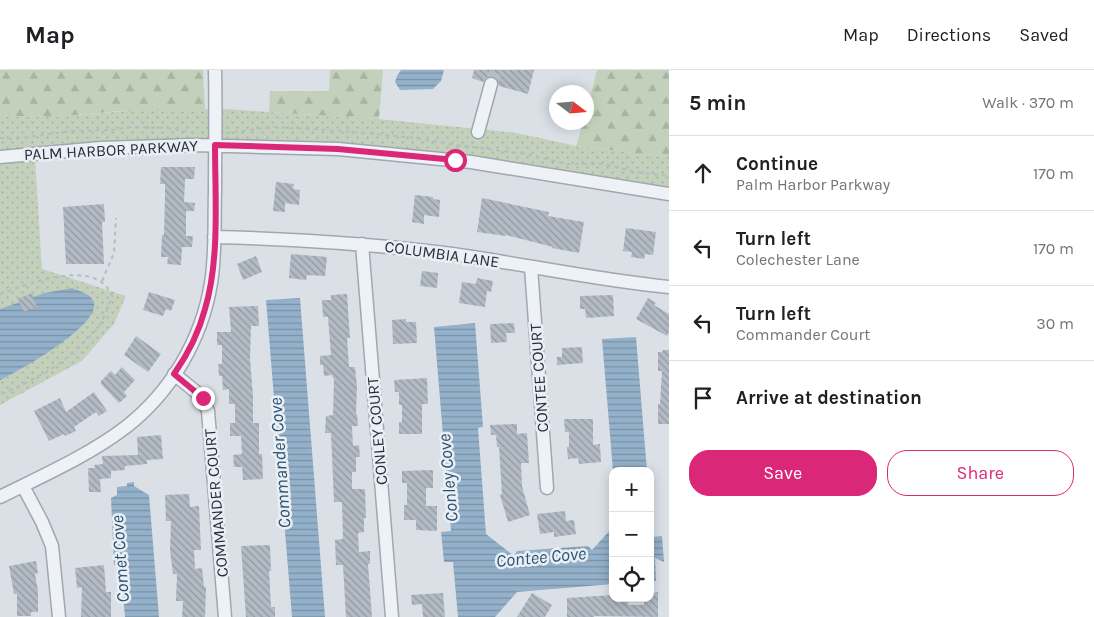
<!DOCTYPE html>
<meta charset="utf-8">
<style>
body{margin:0;font-family:Karla,sans-serif;background:#f6f6f6;color:#202124}
.controls{position:absolute;right:15px;bottom:15px;display:grid;overflow:hidden;border-radius:10px;box-shadow:0 2px 12px #0003}
.controls button{width:45px;height:45px;display:grid;place-items:center;padding:0;border:0;border-bottom:1px solid #e0e0e0;background:#fff;color:#202124;font:25px sans-serif}
.compass{position:absolute;left:549px;top:15px;width:45px;height:45px;border-radius:50%;background:#fff;box-shadow:0 2px 12px #0003;rotate:106deg}
.stop{position:absolute;width:15px;height:15px;margin:-11px;border:4px solid #db2777;border-radius:50%;background:#fff}
.stop.end{background:#db2777;border-color:#fff;box-shadow:0 1px 5px #0008}
.list{margin:0;padding:0;list-style:none}
h2{display:flex;justify-content:space-between;align-items:center;height:65px;margin:0;padding:0 20px;font-size:21px}
h2 small{font-size:16px;font-weight:400;color:#757577}
.list li{display:grid;grid-template-columns:32px 1fr auto;gap:15px;align-items:center;box-sizing:border-box;height:75px;padding:0 20px;border-top:1px solid #e0e0e0}
.list b{display:block;font-size:19px;white-space:nowrap}
.list p{margin:0;font-size:16px;white-space:nowrap;color:#757577}
.list em{font-size:16px;font-style:normal;color:#757577}
.actions{display:flex;gap:10px;padding:15px 20px}
.actions a{flex:1;padding:11px 0;border:1px solid #db2777;border-radius:20px;text-align:center;font-size:18px;color:#db2777}
.actions .main{background:#db2777;color:#fff}
.icon{flex:none;width:28px;height:28px;fill:none;stroke:currentColor;stroke-width:2;stroke-linecap:round;stroke-linejoin:round}
.map{position:relative;flex:none;width:669px;height:547px;overflow:hidden}
header{display:flex;align-items:center;gap:30px;box-sizing:border-box;height:70px;padding:0 25px;background:#fff;border-bottom:1px solid #e0e0e0}
header strong{font-size:24px}
nav{display:flex;gap:28px;margin-inline-start:auto;font-size:18px}
main{display:flex}
aside{flex:1;background:#fff}
.map>svg:first-child{display:block}
.grass{fill:url(#grass-dots)}
.forest{fill:url(#forest-firs)}
.water{fill:url(#water-rules)}
.building{fill:url(#building-back-hatch)}
.lines{fill:none;stroke-linecap:round;stroke-linejoin:round}
.minor-tunnel{stroke:#b6bdc5;stroke-width:12;stroke-dasharray:12 6;stroke-linecap:butt}
.minor-casing{stroke:#a0a7b1;stroke-width:15}
.path{stroke:#b5bbc1;stroke-width:2;stroke-dasharray:4 4;stroke-linecap:butt}
.minor{stroke:#eef1f5;stroke-width:12}
.route{stroke:#db2777;stroke-width:6}
.labels{text-anchor:middle;dominant-baseline:central;stroke-width:5;stroke-linejoin:round;paint-order:stroke}
.street-label{font-size:16px;fill:#242f3d;stroke:#eaeff4}
.water-label{font-size:18px;font-style:italic;fill:#2c5174;stroke:#eaeff4}
</style>
<header>
<strong>Map</strong>
<nav><a>Map</a><a>Directions</a><a>Saved</a></nav>
</header>
<main>
<div class="map">
<svg width="669" height="547" viewBox="0 0 669 547">
<defs>
<pattern id="grass-dots" width="8" height="8" patternUnits="userSpaceOnUse" patternTransform="scale(1.25)"><rect width="8" height="8" fill="#c3d1bc"/><path d="M2 2h.1M6 6h.1" fill="none" stroke="#a7b4a2" stroke-width="1.8" stroke-linecap="round"/></pattern>
<pattern id="forest-firs" width="22" height="20" patternUnits="userSpaceOnUse" patternTransform="scale(1.25)"><rect width="22" height="20" fill="#c3d1bc"/><path d="M5 1l3.5 6h-7zM16 11l3.5 6h-7z" fill="#a7b4a2"/></pattern>
<pattern id="water-rules" width="6" height="5" patternUnits="userSpaceOnUse" patternTransform="scale(1.25)"><rect width="6" height="5" fill="#93b1ca"/><path d="M0 2.5h6" fill="none" stroke="#7890a5"/></pattern>
<pattern id="building-back-hatch" width="6" height="6" patternUnits="userSpaceOnUse" patternTransform="scale(1.25)"><rect width="6" height="6" fill="#b2bac4"/><path d="M-1 5l2 2M0 0l6 6M5-1l2 2" fill="none" stroke="#9198a0"/></pattern>
</defs>
<rect width="100%" height="100%" fill="#dbe0e7"/>
<path class="grass" d="M152 39H225L379 49 517 63 576 76 669 87V119L338 74 0 82V46L53 47Z
M35 88 42 199 126 226 114 254 82 291 0 335V94Z"/>
<path class="forest" d="M0 0H203L205 39 120 41 53 47 0 46Z
M330 0H383L379 49 269 42 270 21H329Z
M597 0H669V87L576 76 583 53 586 52 587 39Z"/>
<path class="water" d="M401 0H444L441 11 433 19 400 20 395 12 397 6Z
M72 218C79 221 92 224 94 233 99 256 19 301 0 310V239L45 223Z
M300 228 325 547H292L266 230Z
M475 253 483 357 478 358 486 464 514 486 517 481 588 476 592 480 613 457V514L517 522 495 547H458L453 492H444L441 462 451 461 434 257Z
M636 267 647 401H613L602 269Z
M134 412V416L149 425 159 547H125L120 494 114 495 111 428 117 425V417L127 416V413Z
M650 434 653 467 662 466 664 492 655 488 656 511H650Z"/>
<path class="building" d="M474 0H534L528 24 499 16 497 9 493 6 486 8 483 12 472 8Z
M161 97H195L194 109H185L184 132 195 133 194 141H186V166H193L192 177H182L181 195 167 194 168 187H161L162 165H164L165 126V114H160Z
M276 112 294 114 293 119 300 120 299 135 285 133V142L273 141Z
M415 125 433 127V129L440 130 439 147 424 145V154L412 152Z
M482 128 549 142 548 146 584 152 579 183 552 178 553 177 506 165V166L477 162Z
M104 134 105 152H102L104 194H66L63 137Z
M626 158 656 162 653 185 645 184 644 189 631 187 632 182 623 181Z
M291 184 327 187 325 206 307 205 306 210 289 208Z
M256 186 262 202 243 210 237 194Z
M422 201 438 203 437 218 420 216Z
M477 208 493 211 491 222 487 221 485 237 459 233 462 212 476 214Z
M149 222 175 230 171 241 166 239 163 246 143 240Z
M32 223 37 237 23 242 18 229Z
M347 224 350 268H347L349 297H355L357 316 356 344H357L358 356H352L353 376 359 375 360 387H356V402H352V419H365L366 448H364V462L358 463 359 482 370 481V494H368L372 547H346L343 495H336L335 470 343 469 342 432H334L331 363H325L326 346 333 345 334 310 332 305 324 306 323 295H320V286L331 285 328 247H323L322 230H331V225Z
M613 225 614 246 586 248 585 239H580V226Z
M648 228 656 233 654 235 669 244V262L667 266 636 249Z
M258 236 259 256H251L250 289 253 326V353H259V384H262L263 409 243 410 242 397H234L233 385 242 384 241 366H230V353H235V334H229V319L223 320 222 306H219L218 294H222V275H217V262H231L229 237Z
M406 249V252H416L417 273 393 274 392 250Z
M514 253 515 263H506L507 272 491 273 490 254Z
M136 266 161 284 148 302 124 285Z
M582 277 583 293 557 295V287H562V278Z
M663 280H669V354H658V334H660L662 301H658V282H662Z
M122 297 135 310 124 322 127 326 119 333 101 314V311L111 301 115 305Z
M427 308 428 334H422V364H399V352H402V335H399V322H395L394 310Z
M94 322 107 341 99 346 96 342 74 357 76 361 65 366 64 364 49 371 34 341 60 328 66 342Z
M564 349H593V375L600 374 601 392 579 394 578 388 568 389 567 377H569V362H565Z
M517 354V364L527 363 529 393H521L522 416 530 445 508 452 500 425 502 424 499 377H497L496 365H491L490 355Z
M161 365 163 389 147 390V394L125 396V400L111 401V408L100 409 101 422H89L88 398H95L94 395 103 394 102 386 138 385 137 367Z
M433 400V418H426V436H437V461L416 460V450H404V435H407V413H402V401Z
M189 424 190 437 199 436 201 480H194L195 499 202 498 204 517H206L205 547H182L183 531H176L177 504H173L170 480 171 451H166L165 425Z
M565 441 566 451 574 450 576 464 554 467V462L540 464 537 444Z
M270 475 271 501H269L271 537H275V547H246L241 476Z
M36 491 38 503 35 504 38 521V542H31V546H17V524H14L9 496Z
M104 495 106 522H111V547H81L82 517 77 518 75 498Z
M658 522V547L594 546V547H567V528L613 525V528H628V535H644V528H650V523Z
M443 523 445 547H423L422 534 412 535 411 525Z
M532 523 552 535 545 547H517Z"/>
<g class="lines">
<path class="minor-tunnel" d="M491 14 496 0"/>
<g class="minor-casing">
<path id="minor" d="M478 62 491 14
M0 87 101 78 194 75 338 79 471 92 669 124
M214 167C294 169 373 174 452 184 524 194 596 210 669 217
M362 174 392 547
M531 197 547 418
M174 304 201 326 208 341 225 547
M23 416 42 452 52 476 59 547
M0 427C42 406 88 386 126 357 171 322 202 269 211 213 216 183 214 152 215 122 215 81 216 41 215 0"/>
</g>
<path class="path" d="M226 63 273 57 344 61 416 68 449 74 526 84 567 94H605L635 102 669 106
M0 68 15 69 71 61 112 60 131 57 169 58 199 64
M102 211 114 183 116 148
M0 224C29 214 96 186 112 226 109 234 106 243 102 251 99 258 92 264 87 269 62 297 34 309 0 325"/>
<use href="#minor" class="minor"/>
</g>
<g class="lines">
<path class="route" d="M203 328 174 304C188 284 199 262 205 239 220 189 215 127 215 75L338 79 455 90"/>
</g>
<g class="labels">
<g class="street-label">
<text transform="translate(111 80) rotate(-3)">PALM HARBOR PARKWAY</text>
<text transform="translate(442 184) rotate(8)">COLUMBIA LANE</text>
<text transform="translate(539 308) rotate(-94)">CONTEE COURT</text>
<text transform="translate(377 361) rotate(-95)">CONLEY COURT</text>
<text transform="translate(216 433) rotate(-95)">COMMANDER COURT</text>
</g>
<g class="water-label">
<text transform="translate(280 393) rotate(-94)">Commander Cove</text>
<text transform="translate(448 408) rotate(-95)">Conley Cove</text>
<text transform="translate(541 487) rotate(-5)">Contee Cove</text>
<text transform="translate(120 489) rotate(-94)">Comet Cove</text>
</g>
</g>
</svg>
<div class="controls">
<button>+</button>
<button>−</button>
<button><svg class="icon" aria-label="locate" viewBox="0 0 24 24"><circle cx="12" cy="12" r="6"/><path d="M12 2v4M12 18v4M2 12h4M18 12h4"/></svg></button>
</div>
<svg class="compass" viewBox="-18 -18 36 36"><path d="M0-13l5 13h-10z" fill="#e53935"/><path d="M0 13l5-13h-10z" fill="#757577"/></svg>
<div class="stop" style="left:455px;top:90px"></div>
<div class="stop end" style="left:203px;top:328px"></div>
</div>
<aside>
<h2>5 min<small>Walk · 370 m</small></h2>
<ul class="list">
<li><svg class="icon" aria-label="ahead" viewBox="0 0 24 24"><path d="M12 20V5M6 11l6-6 6 6"/></svg><div><b>Continue</b><p>Palm Harbor Parkway</p></div><em>170 m</em></li>
<li><svg class="icon" aria-label="left" viewBox="0 0 24 24"><path d="M17 20v-9H6M10 6l-5 5 5 5"/></svg><div><b>Turn left</b><p>Colechester Lane</p></div><em>170 m</em></li>
<li><svg class="icon" aria-label="left" viewBox="0 0 24 24"><path d="M17 20v-9H6M10 6l-5 5 5 5"/></svg><div><b>Turn left</b><p>Commander Court</p></div><em>30 m</em></li>
<li><svg class="icon" aria-label="arrive" viewBox="0 0 24 24"><path d="M6 21V4h12l-3 4 3 4H6"/></svg><div><b>Arrive at destination</b></div></li>
</ul>
<div class="actions"><a class="main">Save</a><a>Share</a></div>
</aside>
</main>
